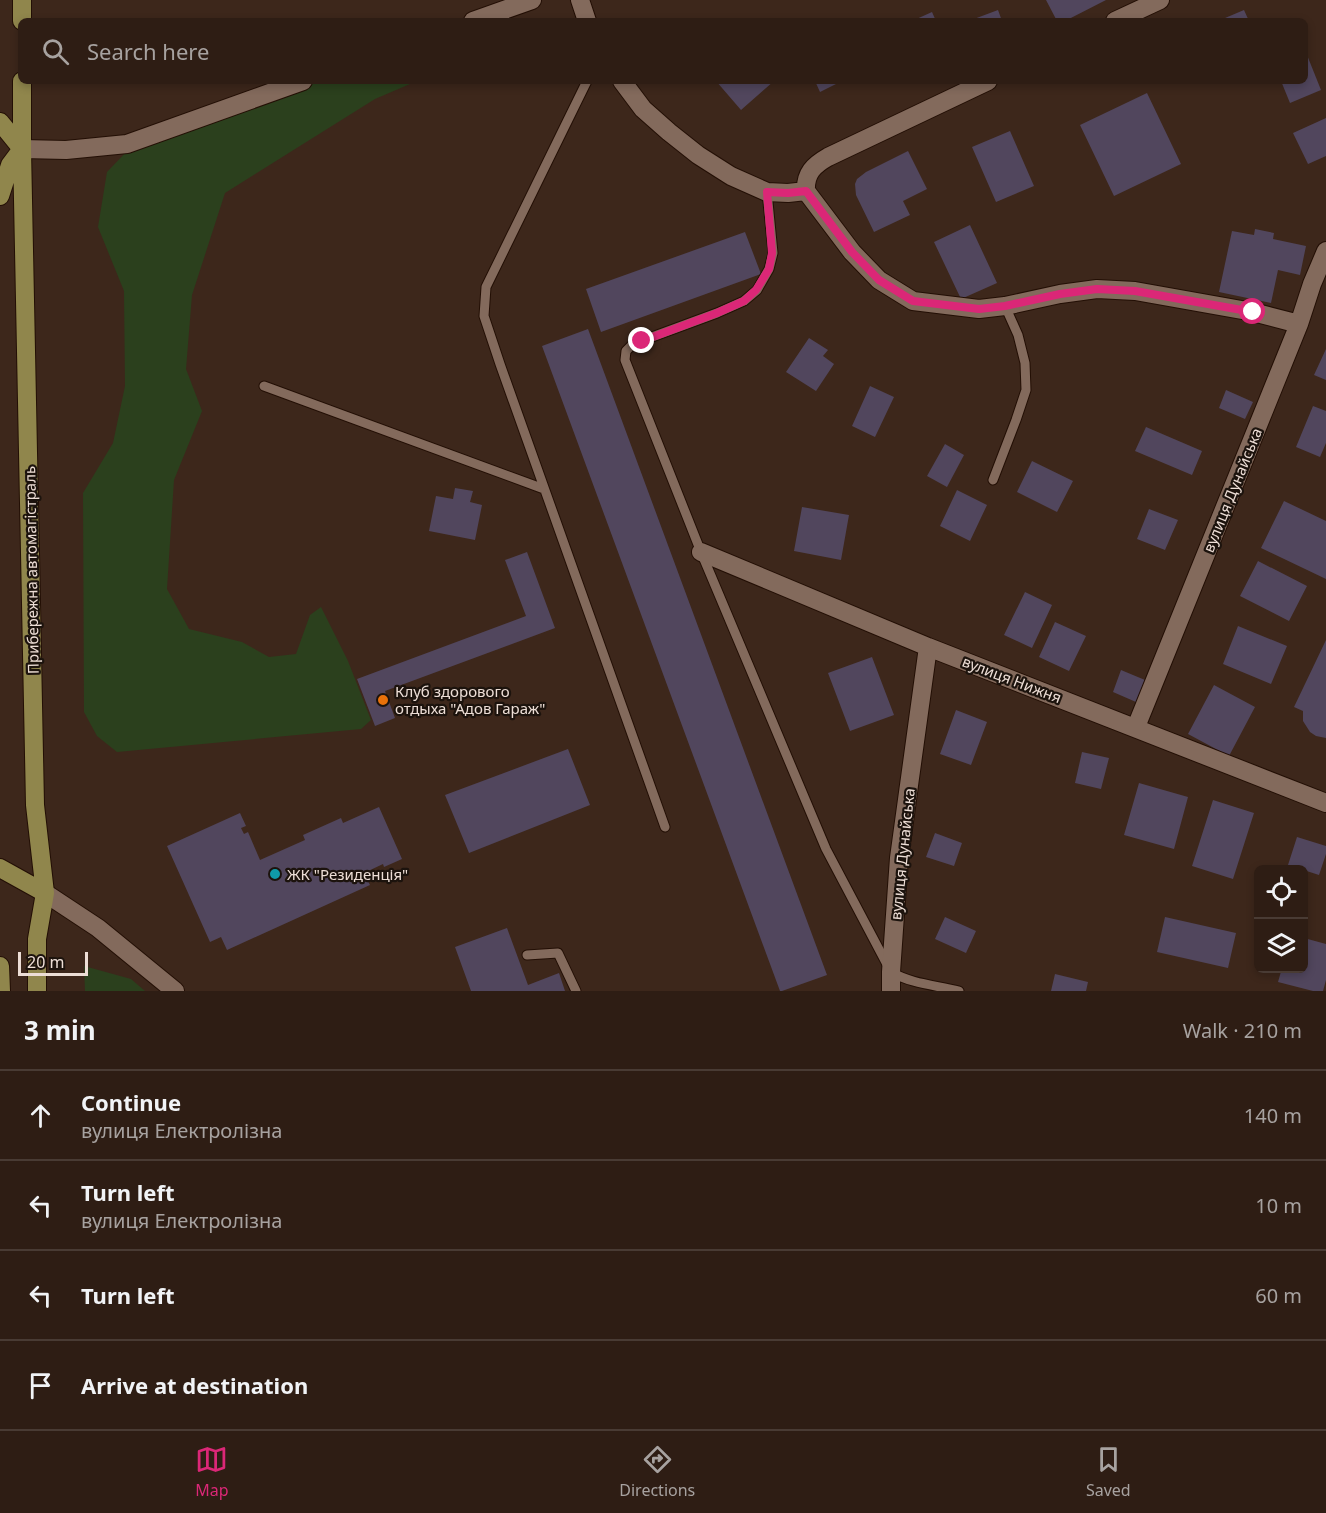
<!DOCTYPE html>
<meta charset="utf-8">
<style>
body{margin:0;font-family:"Noto Sans",sans-serif;background:#36261d;color:#f1f3f6}
.controls{position:absolute;right:18px;bottom:18px;display:grid;overflow:hidden;border-radius:9px;box-shadow:0 3px 9px #0003}
.controls button{width:54px;height:54px;display:grid;place-items:center;padding:0;border:0;border-bottom:2px solid #493b34;background:#2e1d14;color:#f1f3f6;font:30px sans-serif}
.scale{position:absolute;left:18px;bottom:15px;width:70px;box-sizing:border-box;padding-left:6px;border:3px solid #edded6;border-top:0;font-size:16px;line-height:21px;white-space:nowrap;color:#edded6;-webkit-text-stroke:4px #1c130d;paint-order:stroke}
.stop{position:absolute;width:18px;height:18px;margin:-14px;border:4px solid #db2777;border-radius:50%;background:#fff}
.stop.end{background:#db2777;border-color:#fff;box-shadow:0 2px 6px #0008}
.list{margin:0;padding:0;list-style:none}
h2{display:flex;justify-content:space-between;align-items:center;height:78px;margin:0;padding:0 24px;font-size:26px}
h2 small{font-size:20px;font-weight:400;color:#a7a2a0}
.list li{display:grid;grid-template-columns:39px 1fr auto;gap:18px;align-items:center;box-sizing:border-box;height:90px;padding:0 24px;border-top:2px solid #493b34}
.list b{display:block;font-size:22px;white-space:nowrap}
.list p{margin:0;font-size:20px;white-space:nowrap;color:#a7a2a0}
.list em{font-size:20px;font-style:normal;color:#a7a2a0}
.icon{flex:none;width:33px;height:33px;fill:none;stroke:currentColor;stroke-width:2;stroke-linecap:round;stroke-linejoin:round}
.map{position:relative;flex:none;width:1326px;height:991px;overflow:hidden}
.search{position:absolute;background:#2e1d14;box-shadow:0 3px 9px #0003;left:18px;right:18px;top:18px;height:66px;display:flex;align-items:center;gap:15px;box-sizing:border-box;padding:0 21px;border-radius:9px;color:#a7a2a0;font-size:22px}
.sheet{height:438px;background:#2e1d14}
nav{display:flex;justify-content:space-around;align-items:center;box-sizing:border-box;height:84px;border-top:2px solid #493b34;background:#2e1d14;font-size:16px;color:#a7a2a0}
nav a{display:grid;justify-items:center;gap:3px}
nav .on{color:#db2777}
.map>svg:first-child{display:block}
.green{fill:#2b401d}
.building{fill:#51465d}
.lines{fill:none;stroke-linecap:round;stroke-linejoin:round}
.lane-casing{stroke:#230f05;stroke-width:11}
.street-casing{stroke:#230f05;stroke-width:20}
.secondary-casing{stroke:#230f05;stroke-width:20}
.primary-casing{stroke:#230f05;stroke-width:20}
.lane{stroke:#836a5c;stroke-width:9}
.street{stroke:#836a5c;stroke-width:18}
.secondary{stroke:#836a5c;stroke-width:18}
.primary{stroke:#90864c;stroke-width:18}
.route{stroke:#db2777;stroke-width:8}
.food-dot{fill:#e8710a;stroke:#1c130d;stroke-width:2}
.culture-dot{fill:#0f9aa8;stroke:#1c130d;stroke-width:2}
.labels{text-anchor:middle;dominant-baseline:central;stroke-width:4.5;stroke-linejoin:round;paint-order:stroke}
.street-label{font-size:15px;fill:#edded6;stroke:#1c130d}
.poi-label{font-size:15px;fill:#edded6;stroke:#1c130d;text-anchor:start}
</style>
<div class="map">
<svg width="1326" height="991" viewBox="0 0 1326 991">
<rect width="100%" height="100%" fill="#3d271b"/>
<path class="green" d="M285 81H417L375 99 225 193 192 295 186 369 202 411 174 480 167 589 189 629 242 642 269 657 296 654 310 615 321 607 348 661 371 720 361 729 117 752 97 736 84 712 83 493 113 443 125 386 124 291 98 227 107 172 129 149Z
M84 966 131 979 145 991H85Z"/>
<path class="building" d="M1046 0H1106L1065 21H1057Z
M998 10 1002 21H975L974 19Z
M1244 10 1249 21H1218Z
M932 12 936 21H912Z
M1305 50 1321 90 1290 103 1281 81H1305Z
M716 81H774L741 110Z
M815 81H842L820 92Z
M1147 93 1181 164 1114 196 1080 125Z
M1326 118V156L1308 164 1293 133Z
M1010 131 1034 186 996 202 972 147Z
M908 151 927 189 903 201 910 215 874 232 856 195 855 184 857 179 866 172Z
M970 225 997 283 961 299 934 242Z
M1255 229 1274 233 1273 239 1306 246 1300 275 1278 270 1271 303 1219 292 1232 231 1254 235Z
M745 232 761 274 601 332 586 289Z
M588 329 827 975 782 991H780L542 346Z
M809 338 828 350 823 356 834 364 816 391 786 372Z
M1326 349V380L1314 375Z
M870 386 894 397 875 437 852 426Z
M1226 390 1253 402 1245 419 1219 408Z
M1313 406 1326 411V443L1320 457 1296 447Z
M1146 427 1202 451 1192 475 1135 451Z
M945 444 964 455 947 487 927 476Z
M1032 461 1073 481 1057 512 1017 492Z
M455 488 473 491 470 502 482 505 475 540 429 531 436 496 453 499Z
M957 490 987 505 970 541 940 526Z
M1284 501 1326 521V579L1261 548Z
M802 507 849 515 841 560 794 551Z
M1149 509 1178 520 1165 550 1137 539Z
M527 552 555 628 385 691 395 718 375 726 357 679 526 616 505 560Z
M1258 561 1307 586 1289 621 1240 596Z
M1025 592 1052 605 1032 648 1004 635Z
M1055 622 1086 636 1069 671 1039 657Z
M1238 626 1287 646 1271 684 1223 664Z
M1326 640V738L1316 736 1310 732 1303 721V711L1294 707Z
M872 657 894 715 850 731 828 673Z
M1121 670 1145 680 1136 702 1113 692Z
M1214 685 1255 707 1229 756 1188 734Z
M956 710 987 722 971 765 940 754Z
M568 749 590 805 469 853 445 795Z
M1082 752 1109 758 1101 789 1075 783Z
M1139 783 1188 797 1174 849 1124 835Z
M1213 800 1254 813 1233 879 1192 866Z
M379 807 402 859 384 867 383 864 364 873 370 885 227 950 221 937 210 942 167 846 240 813 246 826 241 828 244 834 248 832 260 860 305 840 303 835 341 818 343 823Z
M935 833 962 843 954 866 926 857Z
M1297 837 1326 846V854L1319 875 1288 865Z
M945 917 976 931 966 953 935 939Z
M1165 917 1236 933 1228 968 1157 952Z
M507 928 528 985 559 973 565 991H471L455 947Z
M1304 938 1326 944V980L1323 991H1313L1278 982 1282 968H1304Z
M1055 974 1088 982 1086 991H1051Z"/>
<g class="lines">
<g class="lane-casing">
<path id="lane" d="M587 81 486 287 484 316 500 364 665 827
M767 192 773 253 769 269 757 290 744 301 717 313 633 344 626 351 625 360 701 552 826 849 891 972C912 984 935 985 959 991
M264 386 544 489
M993 480 1016 420 1026 390 1025 363 1018 335 1005 306
M527 955 558 953 576 991"/>
</g>
<g class="street-casing">
<path id="street" d="M580 0 587 21
M1115 21 1160 0
M622 81 643 109 669 132 698 155 731 176 767 192 788 193 806 191
M806 191 852 252 879 280 913 301 979 309 1005 306 1060 294 1097 289 1135 291 1253 312 1299 324
M806 191C805 173 814 165 828 157L988 81
M701 552 928 647 1326 803
M1136 727 1299 324 1312 284 1326 251
M891 991V972L899 858 928 647"/>
</g>
<g class="secondary-casing">
<path id="secondary" d="M473 21 532 0
M22 149 66 150 127 144 303 81
M45 893 98 928 175 991"/>
</g>
<g class="primary-casing">
<path id="primary" d="M22 21V0
M22 81V149L35 805 45 893 37 939V991
M0 122 22 149
M0 196 10 165 22 149
M0 868 45 893
M0 966 1 991"/>
</g>
<use href="#lane" class="lane"/>
<use href="#street" class="street"/>
<use href="#secondary" class="secondary"/>
<use href="#primary" class="primary"/>
</g>
<g class="lines">
<path class="route" d="M642 341 717 313 744 301 756 290 769 269 772 253 767 192 788 193 806 191 852 252 879 280 913 301 979 309 1005 306 1060 294 1097 289 1135 291 1253 312"/>
</g>
<circle class="food-dot" cx="383" cy="700" r="6"/>
<circle class="culture-dot" cx="275" cy="874" r="6"/>
<g class="labels">
<g class="street-label">
<text transform="translate(1232 490) rotate(-68)">вулиця Дунайська</text>
<text transform="translate(31 570) rotate(-91)">Прибережна автомагістраль</text>
<text transform="translate(1012 679) rotate(21)">вулиця Нижня</text>
<text transform="translate(902 854) rotate(-84)">вулиця Дунайська</text>
</g>
<g class="poi-label">
<text x="395" y="691">Клуб здорового<tspan x="395" dy="17">отдыха "Адов Гараж"</tspan></text>
<text x="287" y="874">ЖК "Резиденція"</text>
</g>
</g>
</svg>
<div class="controls">
<button><svg class="icon" aria-label="locate" viewBox="0 0 24 24"><circle cx="12" cy="12" r="6"/><path d="M12 2v4M12 18v4M2 12h4M18 12h4"/></svg></button>
<button><svg class="icon" aria-label="layers" viewBox="0 0 24 24"><path d="M12 4l9 5-9 5-9-5zM3 14l9 5 9-5"/></svg></button>
</div>
<div class="scale">20 m</div>
<div class="stop" style="left:1253px;top:312px"></div>
<div class="stop end" style="left:642px;top:341px"></div>
<div class="search"><svg class="icon" aria-label="search" viewBox="0 0 24 24"><circle cx="10" cy="10" r="6"/><path d="M15 15l6 6"/></svg>Search here</div>
</div>
<section class="sheet">
<h2>3 min<small>Walk · 210 m</small></h2>
<ul class="list">
<li><svg class="icon" aria-label="ahead" viewBox="0 0 24 24"><path d="M12 20V5M6 11l6-6 6 6"/></svg><div><b>Continue</b><p>вулиця Електролізна</p></div><em>140 m</em></li>
<li><svg class="icon" aria-label="left" viewBox="0 0 24 24"><path d="M17 20v-9H6M10 6l-5 5 5 5"/></svg><div><b>Turn left</b><p>вулиця Електролізна</p></div><em>10 m</em></li>
<li><svg class="icon" aria-label="left" viewBox="0 0 24 24"><path d="M17 20v-9H6M10 6l-5 5 5 5"/></svg><div><b>Turn left</b></div><em>60 m</em></li>
<li><svg class="icon" aria-label="arrive" viewBox="0 0 24 24"><path d="M6 21V4h12l-3 4 3 4H6"/></svg><div><b>Arrive at destination</b></div></li>
</ul>
</section>
<nav>
<a class="on"><svg class="icon" aria-label="map" viewBox="0 0 24 24"><path d="M3 6l6-2 6 2 6-2v14l-6 2-6-2-6 2zM9 4v14M15 6v14"/></svg>Map</a>
<a><svg class="icon" aria-label="directions" viewBox="0 0 24 24"><path d="M12 3l9 9-9 9-9-9zM9 14v-3h6M13 9l2 2-2 2"/></svg>Directions</a>
<a><svg class="icon" aria-label="saved" viewBox="0 0 24 24"><path d="M7 4h10v16l-5-4-5 4z"/></svg>Saved</a>
</nav>
